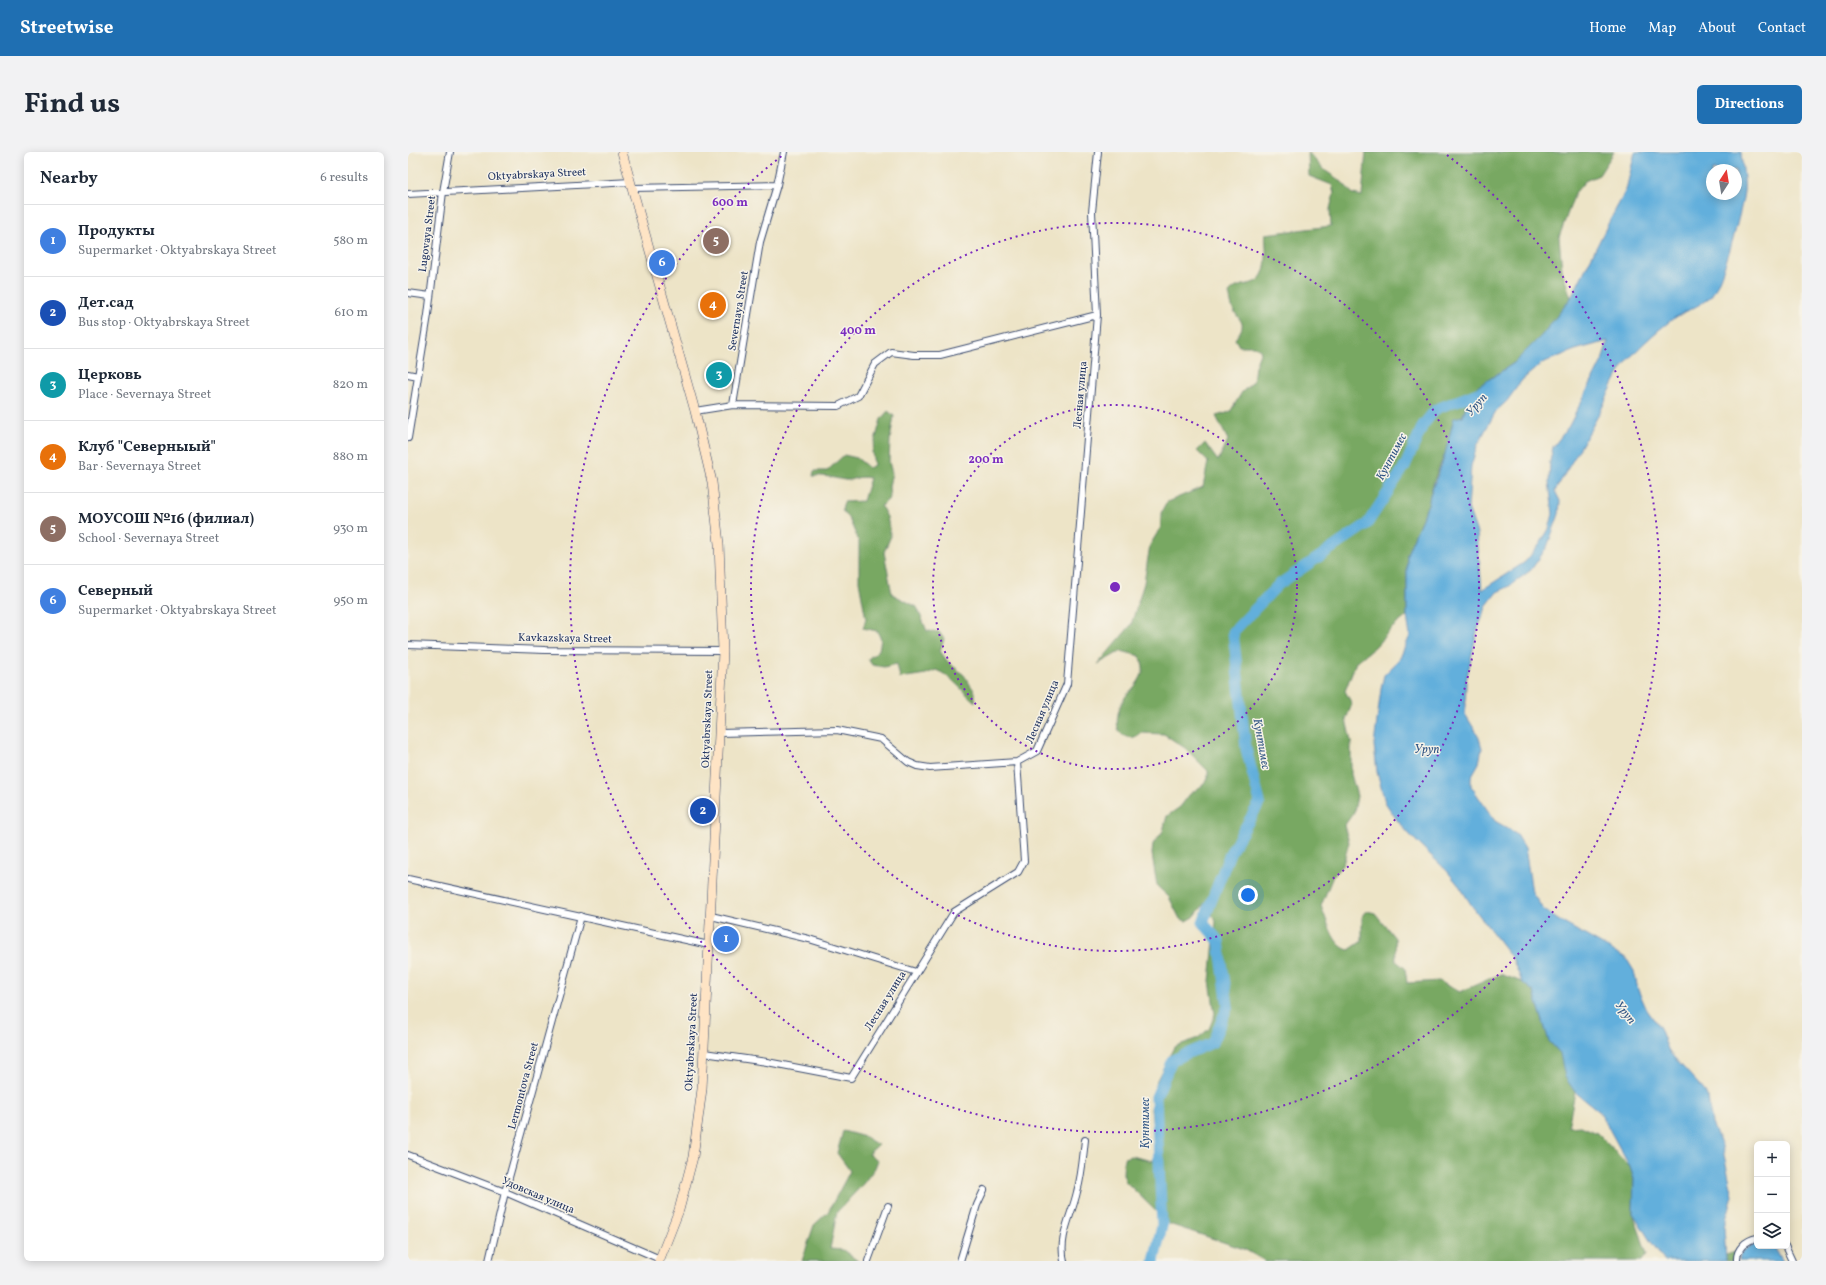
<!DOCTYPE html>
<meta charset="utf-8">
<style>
body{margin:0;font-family:Vollkorn,serif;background:#f2f2f3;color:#1f2937}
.controls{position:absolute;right:12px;bottom:12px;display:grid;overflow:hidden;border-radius:6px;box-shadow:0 2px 10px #0003}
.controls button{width:36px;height:36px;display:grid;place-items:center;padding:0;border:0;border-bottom:1px solid #e0e1e3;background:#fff;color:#1f2937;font:20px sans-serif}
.compass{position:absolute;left:1298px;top:12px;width:36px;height:36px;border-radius:50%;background:#fff;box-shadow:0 2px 10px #0003;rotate:12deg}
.you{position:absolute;left:840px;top:743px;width:14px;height:14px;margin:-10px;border:3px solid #fff;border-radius:50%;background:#1a73e8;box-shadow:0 0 0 6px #1a73e833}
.badge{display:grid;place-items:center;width:26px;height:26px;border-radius:50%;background:#1f6fb2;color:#fff;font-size:13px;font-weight:700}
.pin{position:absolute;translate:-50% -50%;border:2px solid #fff;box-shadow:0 1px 4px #0006}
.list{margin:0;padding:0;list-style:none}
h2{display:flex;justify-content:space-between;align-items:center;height:52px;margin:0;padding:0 16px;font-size:17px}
h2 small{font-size:13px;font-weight:400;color:#747a83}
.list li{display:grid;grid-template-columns:26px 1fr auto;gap:12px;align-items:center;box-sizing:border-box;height:72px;padding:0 16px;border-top:1px solid #e0e1e3}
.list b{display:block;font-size:15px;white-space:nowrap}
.list p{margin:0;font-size:13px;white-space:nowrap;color:#747a83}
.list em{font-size:13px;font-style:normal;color:#747a83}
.icon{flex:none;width:22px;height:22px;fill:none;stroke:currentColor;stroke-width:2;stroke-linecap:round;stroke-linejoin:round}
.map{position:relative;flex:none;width:1394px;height:1109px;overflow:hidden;border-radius:6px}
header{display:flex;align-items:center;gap:24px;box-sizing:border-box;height:56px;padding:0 20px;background:#1f6fb2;color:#fff}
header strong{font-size:19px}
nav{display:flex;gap:22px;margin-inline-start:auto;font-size:14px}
.intro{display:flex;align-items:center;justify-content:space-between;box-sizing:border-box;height:96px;padding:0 24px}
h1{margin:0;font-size:28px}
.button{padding:10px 18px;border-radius:6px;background:#1f6fb2;color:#fff;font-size:14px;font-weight:700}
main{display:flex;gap:24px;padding:0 24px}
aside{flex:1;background:#fff;border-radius:6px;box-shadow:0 2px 10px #0003}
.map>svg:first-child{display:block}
.forest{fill:#78a862;stroke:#4a6c60}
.water{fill:#62afdc;stroke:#3e6f9d;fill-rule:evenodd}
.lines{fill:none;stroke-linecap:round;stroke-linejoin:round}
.river{stroke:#62afdc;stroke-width:11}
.street-casing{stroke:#3a4a6e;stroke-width:8}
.secondary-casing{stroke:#3a4a6e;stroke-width:10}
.street{stroke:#fff;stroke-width:6}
.secondary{stroke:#fee4c5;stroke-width:9}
.ring{fill:none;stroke:#7b2cbf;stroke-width:2;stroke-dasharray:2 4}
.labels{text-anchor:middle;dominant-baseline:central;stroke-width:3;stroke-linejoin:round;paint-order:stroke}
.street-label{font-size:11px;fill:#1b2f5e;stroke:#f7f3e8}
.water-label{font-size:12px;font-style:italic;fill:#305584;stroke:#f7f3e8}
.centre{fill:#7b2cbf;stroke:#f7f3e8;stroke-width:2}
.ring-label{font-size:12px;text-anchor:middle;font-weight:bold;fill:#7b2cbf;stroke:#f7f3e8;stroke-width:3;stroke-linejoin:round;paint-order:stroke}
</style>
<header>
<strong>Streetwise</strong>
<nav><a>Home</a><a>Map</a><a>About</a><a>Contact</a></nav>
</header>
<div class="intro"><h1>Find us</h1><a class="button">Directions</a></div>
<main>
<aside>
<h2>Nearby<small>6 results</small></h2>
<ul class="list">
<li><span class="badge" style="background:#3f7fe0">1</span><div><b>Продукты</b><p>Supermarket · Oktyabrskaya Street</p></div><em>580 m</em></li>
<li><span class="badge" style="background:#1a4fb4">2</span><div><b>Дет.сад</b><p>Bus stop · Oktyabrskaya Street</p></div><em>610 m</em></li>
<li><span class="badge" style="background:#0f9aa8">3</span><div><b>Церковь</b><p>Place · Severnaya Street</p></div><em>820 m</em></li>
<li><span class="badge" style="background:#e8710a">4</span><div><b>Клуб &quot;Северныый&quot;</b><p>Bar · Severnaya Street</p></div><em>880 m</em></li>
<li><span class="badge" style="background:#8d6e63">5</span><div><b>МОУСОШ №16 (филиал)</b><p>School · Severnaya Street</p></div><em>930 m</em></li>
<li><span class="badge" style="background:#3f7fe0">6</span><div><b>Северный</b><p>Supermarket · Oktyabrskaya Street</p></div><em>950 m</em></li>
</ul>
</aside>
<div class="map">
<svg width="1394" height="1109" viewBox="0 0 1394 1109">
<rect width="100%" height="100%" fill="#f7f3e8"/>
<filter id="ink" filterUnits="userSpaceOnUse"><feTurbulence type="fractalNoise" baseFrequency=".025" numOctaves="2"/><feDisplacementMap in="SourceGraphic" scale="8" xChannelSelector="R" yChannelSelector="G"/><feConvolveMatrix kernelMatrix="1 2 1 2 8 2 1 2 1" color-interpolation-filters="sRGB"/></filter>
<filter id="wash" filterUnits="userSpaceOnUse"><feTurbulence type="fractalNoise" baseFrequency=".012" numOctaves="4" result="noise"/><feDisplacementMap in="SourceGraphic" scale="16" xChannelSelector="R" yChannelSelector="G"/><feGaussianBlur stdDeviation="0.9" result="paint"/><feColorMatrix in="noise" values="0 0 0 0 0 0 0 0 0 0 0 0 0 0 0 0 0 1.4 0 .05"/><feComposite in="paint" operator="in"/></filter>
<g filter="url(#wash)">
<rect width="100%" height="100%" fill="#ede4c7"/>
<path class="forest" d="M900 0 915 17 934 30 945 42 954 44 958 0H1206L1191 23 1177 29 1167 41 1151 85 1154 118 1163 146 1134 183 1106 211 1062 240C1059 249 1057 258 1054 266 1043 291 1024 324 1021 350L999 402V464L984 476 967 495 948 510 937 539 944 552 938 567 943 590V622L949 644 946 660 936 674 941 690 935 712 925 724 913 754C919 768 925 795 941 798L954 789V765L959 759 967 761 987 786 988 809 997 816 999 831 1031 829 1052 840 1092 822 1114 830 1126 840 1141 889 1152 901 1167 940 1160 975 1173 974 1189 981 1222 1015 1226 1027 1225 1061 1239 1102 1234 1109H857L836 1097 761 1072 718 1030 715 1022 716 1006 723 1004 745 1009 748 1002 743 957 749 928 766 895 790 886 801 877 807 862 802 829 808 769 797 751 786 765 779 769 772 767 761 745 749 734 744 702 745 692 755 679 759 664 772 655 782 642 795 633 800 627V619L777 596 756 582 733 581C729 584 725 587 719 585 705 581 709 562 713 552 717 541 731 535 735 519 736 514 733 508 732 504L713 499 690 512 723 473 736 431 742 393 753 375V361L759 350 795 335 800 310 789 299 797 291 810 309 820 288 808 264 822 260 834 240 845 230 847 214 853 199 847 194H831L827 187C840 170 833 172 825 157 823 153 822 146 821 141 830 130 840 135 850 128 861 119 858 94 857 82L923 74 922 57 926 41 924 33 901 24Z
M480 259 486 264 482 288 481 310 484 321 481 334 482 346 473 354 479 365 483 384 476 400 484 442 509 455 519 479 531 480 536 487 532 499 540 510 556 523 567 540V550C554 539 544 524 528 518L518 522 492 526 489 512 476 515 464 513 460 507 471 498 473 487 469 479 455 476 458 467 451 429V390L442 369 434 358 436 350 455 349 462 326C449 323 445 329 437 328 424 326 417 323 405 324L406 319H419L436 303 449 306 461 316 466 313 464 300 473 267Z
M435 979 457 985 470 993 460 1002 470 1008 467 1016 455 1032 429 1060 422 1097 435 1098 450 1109H394L406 1073 420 1060 442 1019 429 1001Z
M1327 1100V1109H1318V1103Z"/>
<path class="water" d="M1227 0H1333C1334 13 1337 26 1336 39 1334 58 1314 133 1302 145 1292 154 1279 158 1268 165 1253 175 1233 193 1221 207 1208 222 1201 242 1192 260 1178 287 1162 312 1147 339L1152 349 1151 362 1139 395 1123 418 1100 435 1089 440 1079 453 1069 479 1058 529 1057 562 1070 583 1074 596 1071 611 1063 625V634L1087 669 1108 681 1117 696 1124 740 1135 757 1150 768 1218 806 1226 819 1230 838 1239 858 1252 876 1261 900 1295 937 1300 946 1304 972 1314 994 1325 1044 1316 1074 1318 1109H1257L1241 1087 1225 1061 1226 1027 1222 1015 1192 960 1167 940 1157 925 1152 901 1141 889 1126 840 1114 830 1105 808 1098 798 1064 754 1052 735 1039 719 1002 683 989 668 977 650 969 620 966 593 973 537 976 523 991 508 1002 484 999 464V402L1021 350 1022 343 1036 306 1046 266 1055 264 1062 240 1106 211 1134 183 1163 146 1200 72 1218 38ZM1304 18H1328V42H1304ZM1200 189 1194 209 1161 274 1145 295 1142 310 1141 330 1145 362 1141 377 1132 392 1117 410 1074 438 1069 381 1060 356 1063 314 1069 294 1078 277 1088 259 1099 249 1114 228 1134 211 1167 198Z
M1349 1092V1094H1365L1375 1109H1331C1331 1100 1341 1093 1349 1092Z"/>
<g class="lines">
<path class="river" d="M746 1109 754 1074 748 945 764 908 804 891 820 854 811 789 795 771 822 701 852 650 838 597 825 480 870 433 959 372 997 314 1015 273 1028 257 1074 239"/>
</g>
</g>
<g filter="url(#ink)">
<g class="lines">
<g class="street-casing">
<path id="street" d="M225 36 369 33
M0 42 223 30
M0 141 22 144
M0 222 10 224
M325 253 430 254 450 244 467 212 483 200 506 203H532L689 163
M287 259 325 253 352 90 369 33 376 0
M0 286 20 163 35 40 42 0
M0 493 137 498 315 499
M312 581 429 578 473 587 500 610 509 614 522 616 609 610
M0 727 301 793
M303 764 401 787 508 820
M296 901 359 910 443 926 546 760 610 720 616 709 609 610 629 599 659 532 689 163 684 60 690 0
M0 1003 97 1040 252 1107
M1377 1094 1384 1109
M81 1109 97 1040 173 764
M460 1109 480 1054
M552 1109 569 1053 576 1038
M656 1109C650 1085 664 1063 669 1040 674 1023 675 1005 677 988
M1329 1109C1328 1097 1338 1088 1349 1086"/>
</g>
<g class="secondary-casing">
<path id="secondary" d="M214 0 287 259 304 330 311 392 315 499 294 937 285 1005 271 1058 251 1109"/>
</g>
<use href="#street" class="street"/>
<use href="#secondary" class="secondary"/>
</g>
</g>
<g class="ring">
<circle cx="707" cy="435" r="182"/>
<circle cx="707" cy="435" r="364"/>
<path d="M1039 3A545 545 0 1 1 375 3"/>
</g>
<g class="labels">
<g class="street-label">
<text transform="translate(129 23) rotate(-3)">Oktyabrskaya Street</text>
<text transform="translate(20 82) rotate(-83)">Lugovaya Street</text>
<text transform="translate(331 159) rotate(-81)">Severnaya Street</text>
<text transform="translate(673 243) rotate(-85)">Лесная улица</text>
<text transform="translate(157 487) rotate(1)">Kavkazskaya Street</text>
<text transform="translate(635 560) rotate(-67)">Лесная улица</text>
<text transform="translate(300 567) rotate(-88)">Oktyabrskaya Street</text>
<text transform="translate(478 849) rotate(-58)">Лесная улица</text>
<text transform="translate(284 890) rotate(-87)">Oktyabrskaya Street</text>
<text transform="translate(116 934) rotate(-75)">Lermontova Street</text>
<text transform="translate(130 1044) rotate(23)">Удовская улица</text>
</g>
<g class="water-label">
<text transform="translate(1069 253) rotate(-49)">Уруп</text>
<text transform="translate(984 305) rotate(-62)">Кунтимес</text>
<text transform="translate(853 592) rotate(80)">Кунтимес</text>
<text x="1019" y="598">Уруп</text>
<text transform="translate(1217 861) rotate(52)">Уруп</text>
<text transform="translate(738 971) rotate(-90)">Кунтимес</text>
</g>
</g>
<circle cx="707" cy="435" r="6" class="centre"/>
<g class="ring-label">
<text x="322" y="54">600 m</text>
<text x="450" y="182">400 m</text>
<text x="578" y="311">200 m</text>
</g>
</svg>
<div class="controls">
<button>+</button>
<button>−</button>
<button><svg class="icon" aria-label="layers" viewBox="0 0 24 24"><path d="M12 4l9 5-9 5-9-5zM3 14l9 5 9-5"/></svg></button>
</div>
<svg class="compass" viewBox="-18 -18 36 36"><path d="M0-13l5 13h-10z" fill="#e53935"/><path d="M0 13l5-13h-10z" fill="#747a83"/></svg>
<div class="you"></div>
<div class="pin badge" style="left:318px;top:787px;background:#3f7fe0">1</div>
<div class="pin badge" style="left:295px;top:659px;background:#1a4fb4">2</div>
<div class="pin badge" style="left:311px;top:223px;background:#0f9aa8">3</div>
<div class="pin badge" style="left:305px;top:153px;background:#e8710a">4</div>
<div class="pin badge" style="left:308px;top:89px;background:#8d6e63">5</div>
<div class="pin badge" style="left:254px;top:111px;background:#3f7fe0">6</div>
</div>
</main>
